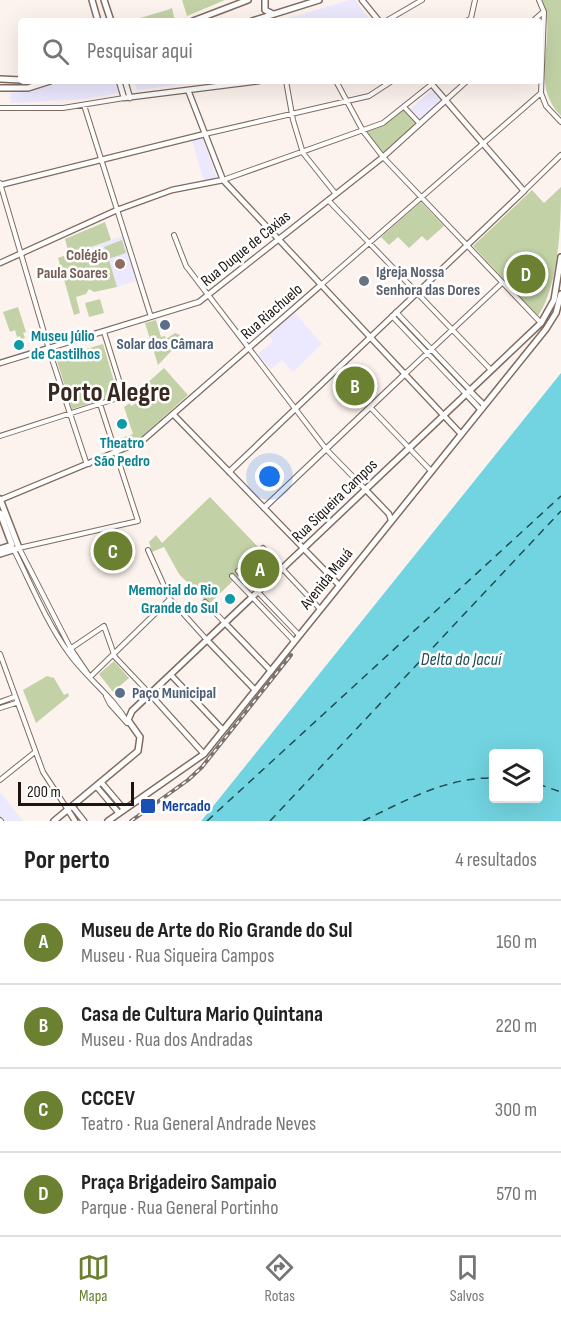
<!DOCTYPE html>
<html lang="pt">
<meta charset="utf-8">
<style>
body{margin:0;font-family:"Sofia Sans Condensed",sans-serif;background:#f6f6f6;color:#222}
.controls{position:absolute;right:18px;bottom:18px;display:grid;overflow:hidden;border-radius:6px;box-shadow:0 6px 24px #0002}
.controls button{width:54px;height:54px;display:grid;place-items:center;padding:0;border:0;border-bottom:2px solid #e0e0e0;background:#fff;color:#222;font:30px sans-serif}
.scale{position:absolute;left:18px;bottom:15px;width:116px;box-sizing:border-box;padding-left:6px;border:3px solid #1c1410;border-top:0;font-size:16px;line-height:21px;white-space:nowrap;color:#1c1410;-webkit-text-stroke:4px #fff;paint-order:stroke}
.you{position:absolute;left:270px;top:477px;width:21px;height:21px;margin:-15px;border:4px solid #fff;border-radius:50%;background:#1a73e8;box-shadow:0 0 0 9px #1a73e833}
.badge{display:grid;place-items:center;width:39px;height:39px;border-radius:50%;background:#6b8030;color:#fff;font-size:20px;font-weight:700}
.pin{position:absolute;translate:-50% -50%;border:3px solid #fff;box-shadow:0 2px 6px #0006}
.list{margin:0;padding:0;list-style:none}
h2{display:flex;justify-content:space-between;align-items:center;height:78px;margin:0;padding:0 24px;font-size:26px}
h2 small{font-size:20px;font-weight:400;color:#767676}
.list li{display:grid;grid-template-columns:39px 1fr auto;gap:18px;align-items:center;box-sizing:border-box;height:84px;padding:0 24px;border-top:2px solid #e0e0e0}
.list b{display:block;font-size:22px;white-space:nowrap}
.list p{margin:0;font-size:20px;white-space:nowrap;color:#767676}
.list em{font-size:20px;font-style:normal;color:#767676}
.icon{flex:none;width:33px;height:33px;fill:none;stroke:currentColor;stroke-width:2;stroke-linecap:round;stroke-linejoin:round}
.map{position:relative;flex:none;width:561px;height:821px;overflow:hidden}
.search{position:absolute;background:#fff;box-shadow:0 6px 24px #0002;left:18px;right:18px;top:18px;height:66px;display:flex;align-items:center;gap:15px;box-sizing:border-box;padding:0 21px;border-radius:6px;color:#767676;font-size:22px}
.sheet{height:414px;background:#fff}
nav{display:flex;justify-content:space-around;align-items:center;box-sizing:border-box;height:84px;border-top:2px solid #e0e0e0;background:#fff;font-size:16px;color:#767676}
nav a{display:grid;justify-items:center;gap:3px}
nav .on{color:#6b8030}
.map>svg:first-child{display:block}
.education{fill:#ece8fe}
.green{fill:#c2d2a6}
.water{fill:#71d4e0;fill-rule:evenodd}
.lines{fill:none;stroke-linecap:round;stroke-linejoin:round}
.ferry{stroke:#214d53;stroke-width:1.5;stroke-dasharray:8 6;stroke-linecap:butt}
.minor-casing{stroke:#806b60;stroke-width:6}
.tertiary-casing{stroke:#806b60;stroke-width:7}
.secondary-casing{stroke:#806b60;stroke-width:8}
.minor{stroke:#fff;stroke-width:4}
.tertiary{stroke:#fff;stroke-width:4.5}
.secondary{stroke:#fff;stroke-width:5}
.rail-casing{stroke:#7b726e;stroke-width:4}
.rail{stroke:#fff;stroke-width:1.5;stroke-dasharray:4.5;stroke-linecap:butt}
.education-dot{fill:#8d6e63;stroke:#fff;stroke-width:2}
.worship-dot{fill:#6b7280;stroke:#fff;stroke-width:2}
.service-dot{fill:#5c6f8a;stroke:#fff;stroke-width:2}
.culture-dot{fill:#0f9aa8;stroke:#fff;stroke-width:2}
.transit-dot{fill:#1a4fb4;stroke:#fff;stroke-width:2}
.labels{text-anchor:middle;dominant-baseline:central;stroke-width:5;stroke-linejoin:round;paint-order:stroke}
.street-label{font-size:16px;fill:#1c1410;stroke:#fff}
.education-label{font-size:16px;font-weight:bold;fill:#785e54;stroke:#fff;text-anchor:end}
.worship-label{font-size:16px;font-weight:bold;fill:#5b616d;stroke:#fff;text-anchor:start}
.culture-label{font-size:16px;font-weight:bold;fill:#0d838f;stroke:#fff;text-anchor:start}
.service-label{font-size:16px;font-weight:bold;fill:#4e5e75;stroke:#fff}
.transit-label{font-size:16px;font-weight:bold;fill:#164399;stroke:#fff;text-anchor:start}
.water-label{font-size:18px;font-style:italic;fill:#214d53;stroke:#fff}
.town-label{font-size:28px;font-weight:bold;fill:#39281e;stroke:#fff}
</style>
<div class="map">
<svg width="561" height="821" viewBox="0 0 561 821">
<rect width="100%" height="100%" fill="#fdf3ee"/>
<path class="education" d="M350 0H355L371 21H279Z
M67 81H114L118 93 86 99 11 103 10 93 31 91Z
M134 81H206L137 90Z
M432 90 441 101 420 120 410 109Z
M202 137 217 178 204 182 192 140Z
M123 236 136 281 117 287 109 261 90 266 85 249Z
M295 313 322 344 293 372 282 360 271 369 258 354 273 341 269 335Z
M0 792 23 821H4L0 816Z"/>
<path class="green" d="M182 0H225L187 16Z
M542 0H561V116C527 82 559 38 542 0Z
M172 8 175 21H130L167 10Z
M405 109 418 124 383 155 366 131 388 122Z
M561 187C561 225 559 284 538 316L473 246 532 190 544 203Z
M421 202 444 226 427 241 422 236 409 248 398 237 389 245 381 237Z
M105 222 111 240 85 249 90 266 109 260 117 287 94 292 89 289 86 294 76 297 80 313 74 315 58 258 69 254 65 239Z
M122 240 126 253 108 259 104 247Z
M100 299 104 313 89 317 85 303Z
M18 307 26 332 23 333 25 338 21 339 20 336 17 337 15 330 10 332 3 312Z
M156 320 161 337 165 336 166 339 175 333 180 335 175 341 178 344 158 365 145 323Z
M103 344 118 395 72 409 56 358Z
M164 368 188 395 140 438 120 444 118 439 133 434 124 407 130 403 131 406 135 404V394Z
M210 497 263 552 209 604 179 574 164 547 152 552 149 542 156 535 162 543Z
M114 661 129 678 113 692 99 674Z
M47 676 54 678 64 695 68 693 69 696 36 723 23 690Z"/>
<path class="water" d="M561 373V821H201L202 820ZM494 754H538V798H494Z"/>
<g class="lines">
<path class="ferry" d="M538 784 561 792
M207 821 561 496
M270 821 561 511
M363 821C405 801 446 777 494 778"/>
<g class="minor-casing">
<path id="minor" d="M539 0 544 12 541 93 546 106 561 122
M386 21 422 0
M467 21 471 18 475 0
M533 21 543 12
M286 81 293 120 303 153 335 193
M336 81 363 131 383 157 541 323
M446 100 467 81
M84 105 151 317
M0 108H63L124 98
M405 108 420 124
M205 134 369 96 392 81
M223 180 383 123 432 84
M0 183 51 356 86 462 89 464
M524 191 561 155
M328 200 491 370
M174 235 186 266 326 449 365 489
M322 284 541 93
M396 312 470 390
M392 316 466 394
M406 373 502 283
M370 407 431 471
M0 436 124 396 104 332
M263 548 320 609
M14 550C31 584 46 621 68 652 86 678 112 695 128 723
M148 550 170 599 207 640
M238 571 299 635
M232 576 294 641
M205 602 225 623
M70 649 104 626 115 657 150 694
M0 654 43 772 68 810
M90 677 71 649 19 548 138 521 100 404
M90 677 170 599
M106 696 110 704 127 723
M0 702 14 697
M0 708 16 703
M0 780 35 752
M0 820 1 821"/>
</g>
<g class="tertiary-casing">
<path id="tertiary" d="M362 0 379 21
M119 81 124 98 259 81
M125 81 130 98
M188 90 223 180 461 434
M0 185 205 134
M0 263 117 210 172 190 223 180
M0 363 199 302 383 157 446 100
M470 391 484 405
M466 394 480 409
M173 414 339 585
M229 472 524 191 429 81
M366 490 389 514 391 520
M0 500 142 441 322 284
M264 508 406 373
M225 623 271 671
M207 640 255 690
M171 675 223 730
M150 694 204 754
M101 782 124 809
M96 786 118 812
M72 806 84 821
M68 810 75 821"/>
</g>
<g class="secondary-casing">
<path id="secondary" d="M92 0 98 21
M104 0 111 21
M265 0V10L273 14
M193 21 248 0
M252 21 319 0
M0 79 21 80
M0 88H28L50 81
M0 499 19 548 0 554
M0 513 12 545 0 549
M54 821 138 751 140 737 128 720 132 711 541 323 554 300 561 257
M108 821 204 754 546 329 556 313 561 294"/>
</g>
<use href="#minor" class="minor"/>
<use href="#tertiary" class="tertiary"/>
<use href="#secondary" class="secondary"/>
<g class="rail-casing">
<path id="rail" d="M131 821 188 780 202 767 291 655"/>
</g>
<use href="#rail" class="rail"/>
</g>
<circle class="education-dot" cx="120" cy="264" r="6"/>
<circle class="worship-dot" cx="364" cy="281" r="6"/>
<g class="service-dot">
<circle cx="165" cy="325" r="6"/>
<circle cx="120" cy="693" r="6"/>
</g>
<g class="culture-dot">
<circle cx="19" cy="345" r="6"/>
<circle cx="122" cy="424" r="6"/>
<circle cx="230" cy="599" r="6"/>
</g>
<rect class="transit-dot" x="140" y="798" width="16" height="16" rx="3"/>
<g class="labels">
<g class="street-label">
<text transform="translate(246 249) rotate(-39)">Rua Duque de Caxias</text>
<text transform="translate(272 312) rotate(-41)">Rua Riachuelo</text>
<text transform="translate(335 501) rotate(-44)">Rua Siqueira Campos</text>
<text transform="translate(327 579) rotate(-51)">Avenida Mauá</text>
</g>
<g class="education-label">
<text x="108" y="255">Colégio<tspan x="108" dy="18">Paula Soares</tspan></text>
</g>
<g class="worship-label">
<text x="376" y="272">Igreja Nossa<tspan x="376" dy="18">Senhora das Dores</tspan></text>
</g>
<g class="culture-label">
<text x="31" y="336">Museu Júlio<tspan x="31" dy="18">de Castilhos</tspan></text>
<text x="122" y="443" text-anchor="middle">Theatro<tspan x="122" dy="18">São Pedro</tspan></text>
<text x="218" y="590" text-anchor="end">Memorial do Rio<tspan x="218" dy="18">Grande do Sul</tspan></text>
</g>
<g class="service-label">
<text x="165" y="344">Solar dos Câmara</text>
<text x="132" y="693" text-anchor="start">Paço Municipal</text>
</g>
<g class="transit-label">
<text x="162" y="806">Mercado</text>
</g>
<g class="water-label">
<text x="461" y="659">Delta do Jacuí</text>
</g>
<g class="town-label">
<text x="109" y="392">Porto Alegre</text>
</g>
</g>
</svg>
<div class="controls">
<button><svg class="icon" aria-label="layers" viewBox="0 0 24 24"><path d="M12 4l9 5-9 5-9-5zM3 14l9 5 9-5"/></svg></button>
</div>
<div class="scale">200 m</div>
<div class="you"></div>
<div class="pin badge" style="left:260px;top:569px">A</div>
<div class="pin badge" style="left:355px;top:386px">B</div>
<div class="pin badge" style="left:113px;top:551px">C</div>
<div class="pin badge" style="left:526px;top:274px">D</div>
<div class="search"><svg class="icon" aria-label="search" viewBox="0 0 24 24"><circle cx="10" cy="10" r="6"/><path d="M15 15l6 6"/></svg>Pesquisar aqui</div>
</div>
<section class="sheet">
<h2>Por perto<small>4 resultados</small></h2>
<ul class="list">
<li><span class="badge">A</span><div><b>Museu de Arte do Rio Grande do Sul</b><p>Museu · Rua Siqueira Campos</p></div><em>160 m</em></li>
<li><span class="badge">B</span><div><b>Casa de Cultura Mario Quintana</b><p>Museu · Rua dos Andradas</p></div><em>220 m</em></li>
<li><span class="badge">C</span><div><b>CCCEV</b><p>Teatro · Rua General Andrade Neves</p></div><em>300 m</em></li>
<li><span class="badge">D</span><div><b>Praça Brigadeiro Sampaio</b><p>Parque · Rua General Portinho</p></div><em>570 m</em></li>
</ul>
</section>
<nav>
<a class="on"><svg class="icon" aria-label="map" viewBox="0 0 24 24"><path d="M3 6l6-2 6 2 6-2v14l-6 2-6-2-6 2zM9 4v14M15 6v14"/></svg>Mapa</a>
<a><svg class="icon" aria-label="directions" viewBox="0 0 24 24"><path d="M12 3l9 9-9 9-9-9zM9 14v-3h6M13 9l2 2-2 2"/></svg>Rotas</a>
<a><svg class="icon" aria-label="saved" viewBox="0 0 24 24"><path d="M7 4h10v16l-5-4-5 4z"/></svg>Salvos</a>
</nav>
